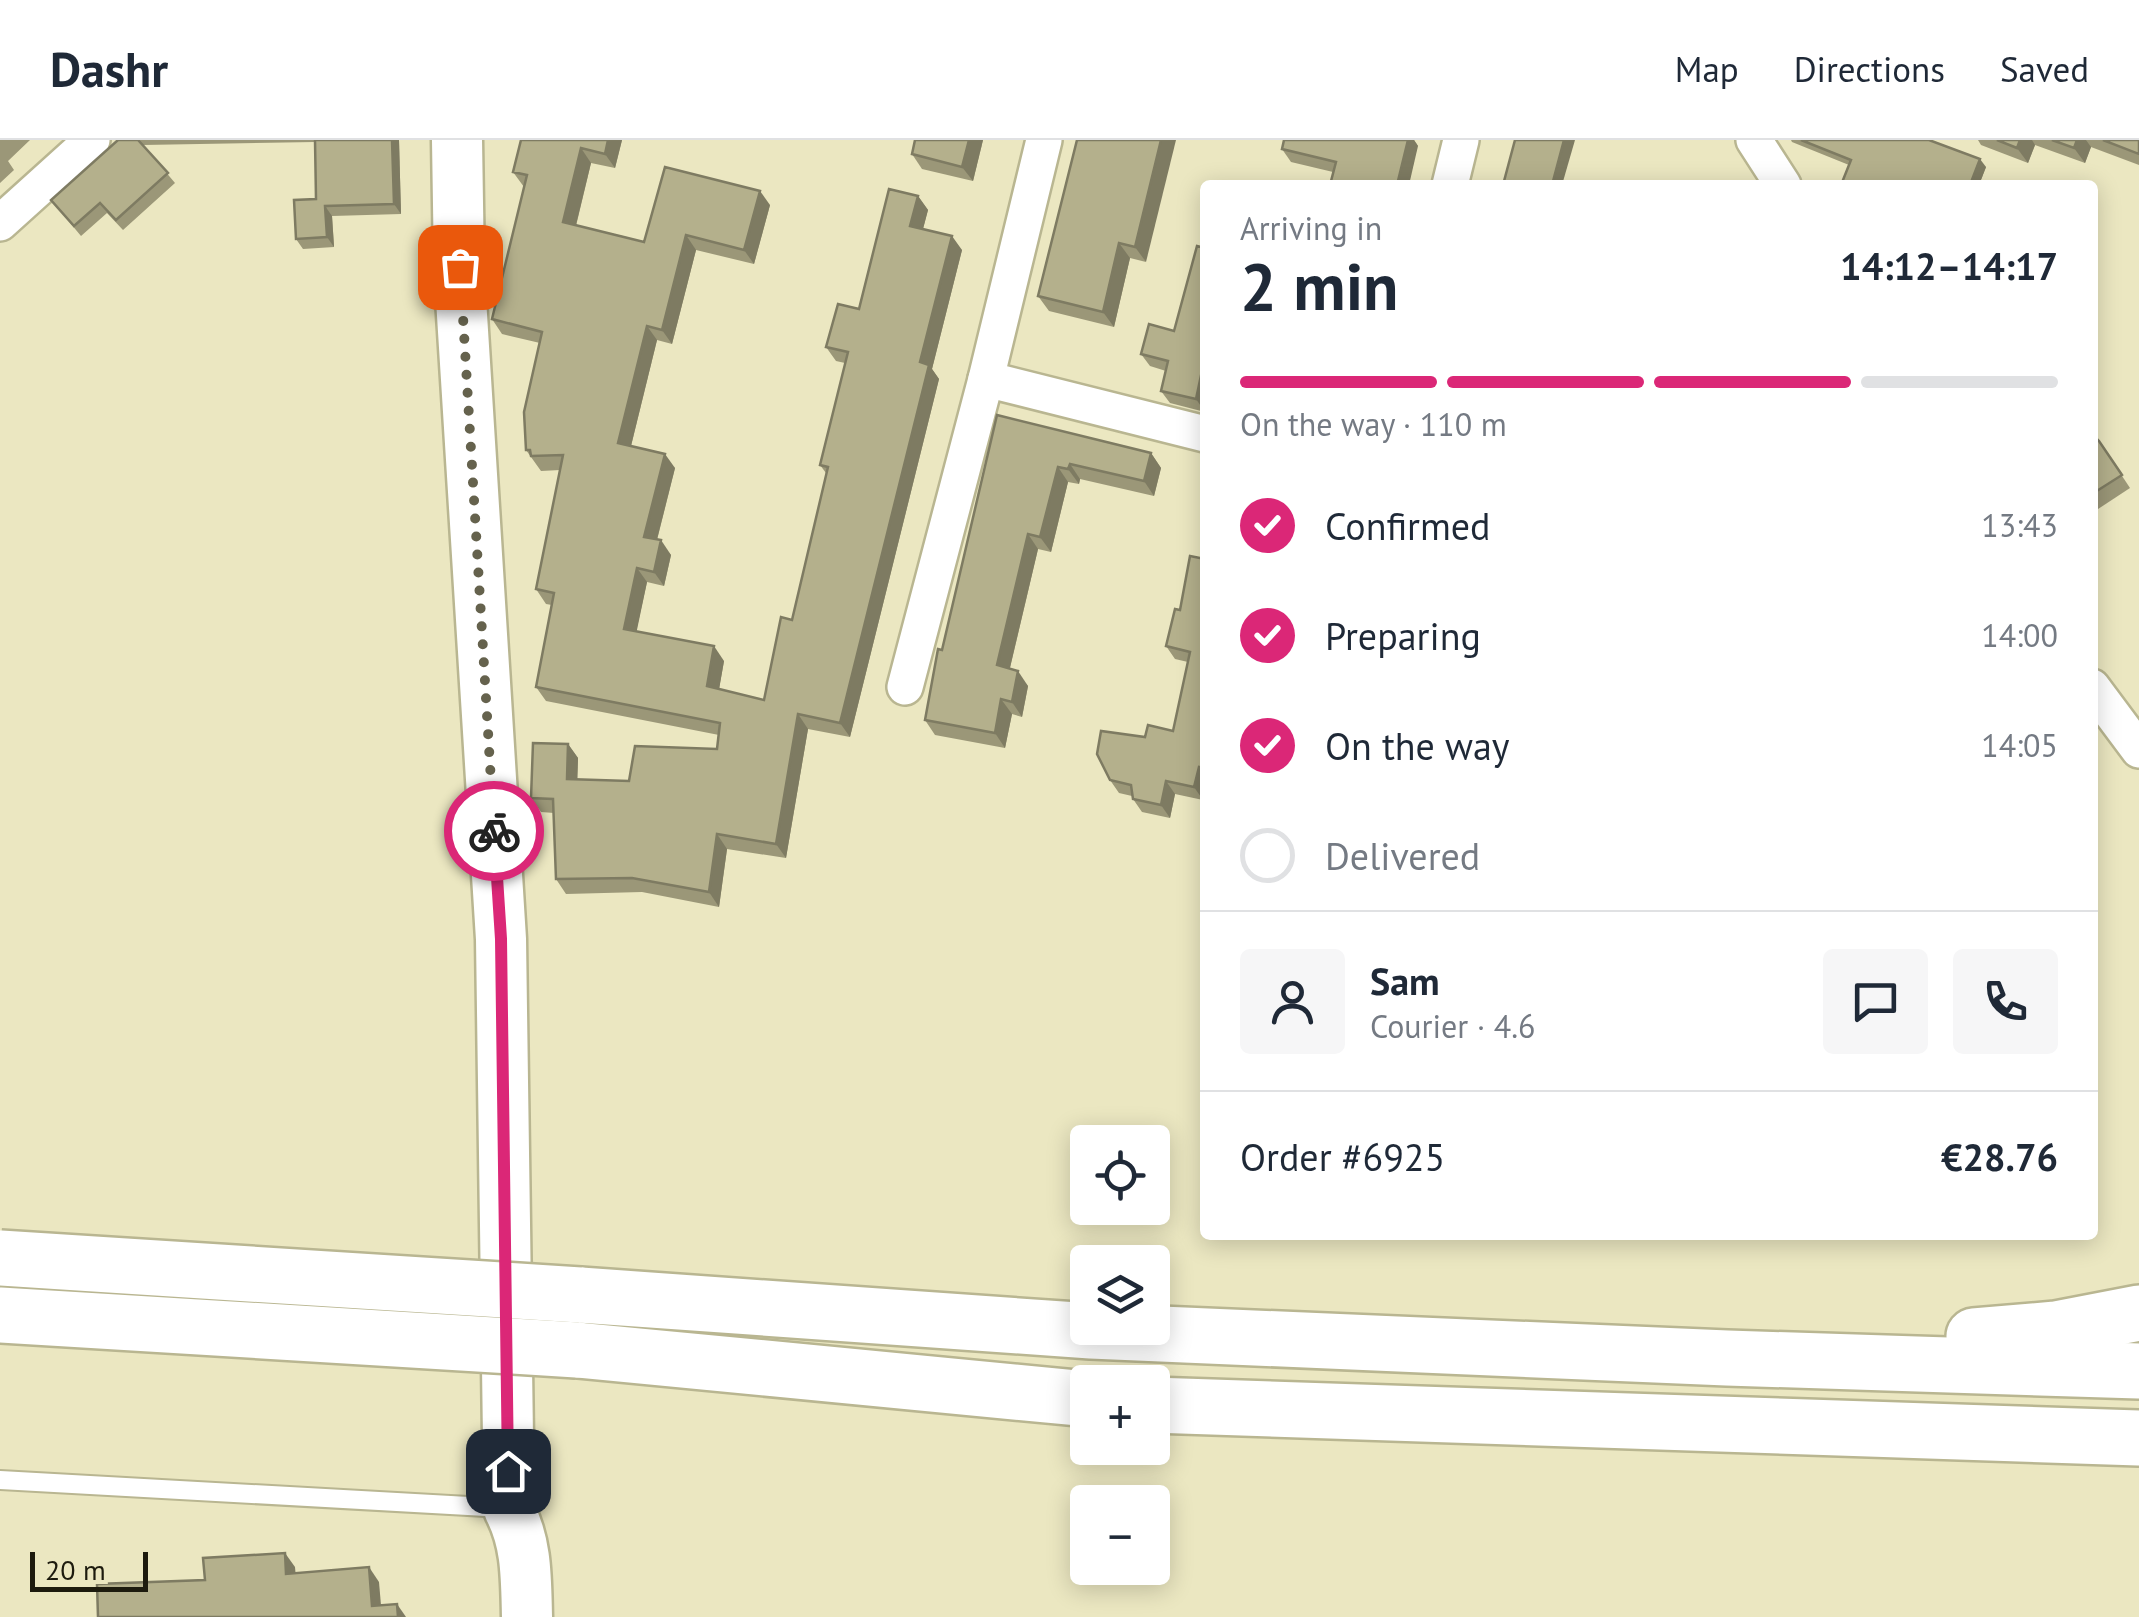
<!DOCTYPE html>
<meta charset="utf-8">
<style>
:root{--surface:#fff;--page:#f6f6f7;--text:#1f2937;--muted:#747a83;--line:#e0e1e3;--accent:#db2777}
body{margin:0;font-family:"PT Sans",sans-serif;background:var(--page);color:var(--text);height:100vh;display:flex;flex-direction:column;font-size:38px;white-space:nowrap}
*{box-sizing:border-box;margin:0}
p{font-size:32px;color:var(--muted)}
.icon{flex:none;width:55px;height:55px;fill:none;stroke:currentColor;stroke-width:2;stroke-linecap:round;stroke-linejoin:round}
.map{position:relative;flex:1;overflow:hidden}
.panel{position:absolute;left:1200px;top:40px;width:898px;height:1060px;display:flex;flex-direction:column;background:var(--surface);border-radius:10px;box-shadow:0 5px 25px #0003}
.panel>*{flex:none}
.fabs{position:absolute;left:1070px;top:985px;display:grid;gap:20px}
.fabs a{display:grid;place-items:center;width:100px;height:100px;border-radius:10px;background:var(--surface);box-shadow:0 5px 25px #0003;font-size:50px}
.scale{position:absolute;left:30px;bottom:25px;width:118px;box-sizing:border-box;padding-left:10px;border:5px solid #1d1b0e;border-top:0;font-size:28px;line-height:35px;white-space:nowrap;color:#1d1b0e;-webkit-text-stroke:8px #ebe7c1;paint-order:stroke}
.pin{position:absolute;display:grid;place-items:center;width:85px;height:85px;color:#fff;margin:-42px;border-radius:20px;box-shadow:0 5px 15px #0006}
.courier{position:absolute;display:grid;place-items:center;width:100px;height:100px;margin:-50px;border:8px solid #db2777;border-radius:50%;background:#fff;color:#222;box-shadow:0 2px 12px #0007}
.overview em{font-style:normal;font-weight:700}
.overview div{display:flex;flex-direction:column-reverse}
.overview{display:flex;align-items:center;justify-content:space-between;height:170px;padding:0 40px}
h1{font-size:65px;font-weight:700;line-height:75px}
.bar{display:grid;grid-template-columns:repeat(4,1fr);gap:15px 10px;align-content:center;height:120px;padding:0 40px}
.bar i{height:12px;border-radius:8px;background:var(--line)}
.bar .on{background:var(--accent)}
.bar p{grid-column:span 4}
.line{display:flex;align-items:center;gap:25px;padding:0 40px;border-top:2px solid var(--line)}
.line div{flex:1}
.round{display:grid;place-items:center;flex:none;width:105px;height:105px;border-radius:10px;background:var(--page)}
ol{padding:0 40px;list-style:none}
li{display:flex;align-items:center;gap:30px;height:110px}
li p{margin-inline-start:auto}
li .icon{padding:10px;border-radius:50%;background:var(--accent);color:#fff;stroke-width:4}
li:last-child{color:var(--muted)}
li i{width:55px;height:55px;border:5px solid var(--line);border-radius:50%}
header{display:flex;align-items:center;gap:60px;box-sizing:border-box;height:140px;padding:0 50px;background:var(--surface);border-bottom:2px solid var(--line)}
header strong{font-size:48px}
nav{display:flex;gap:55px;margin-inline-start:auto;font-size:35px}
.map>svg:first-child{display:block}
.lines{fill:none;stroke-linecap:round;stroke-linejoin:round}
.lane-casing{stroke:#b9b691;stroke-width:22}
.street-casing{stroke:#b9b691;stroke-width:40}
.secondary-casing{stroke:#b9b691;stroke-width:55}
.highway-casing{stroke:#b9b691;stroke-width:60}
.lane{stroke:#fff;stroke-width:18}
.street{stroke:#fff;stroke-width:35}
.secondary{stroke:#fff;stroke-width:50}
.highway{stroke:#fff;stroke-width:55}
.highway-bridge-casing{stroke:#b9b691;stroke-width:60;stroke-linecap:butt}
.highway-bridge{stroke:#fff;stroke-width:55}
.wall{fill:#9b9778}
.shaded-wall{fill:#7e7b62}
.building{fill:#b4b08c;stroke:#7e7b62;stroke-width:2.5}
.done{stroke:#65624d;stroke-width:10;stroke-dasharray:0 18}
.route{stroke:#db2777;stroke-width:12}
</style>
<header>
<strong>Dashr</strong>
<nav><a>Map</a><a>Directions</a><a>Saved</a></nav>
</header>
<div class="map">
<svg width="2139" height="1477" viewBox="0 0 2139 1477">
<rect width="100%" height="100%" fill="#ebe7c1"/>
<g class="lines">
<!-- lane casing -->
<g class="lane-casing">
<path id="lane" d="M0,1340L504,1368"/>
</g>
<!-- street casing -->
<g class="street-casing">
<g id="street">
<path d="M1754,0L1783,45"/>
<path d="M1450,45L1461,0"/>
<path d="M0,83L92,0"/>
<path d="M986,239L1205,294"/>
<path d="M905,547L986,239L1044,0"/>
<path d="M2092,547L2139,610"/>
</g>
</g>
<!-- secondary casing -->
<g class="secondary-casing">
<path id="secondary" d="M457,0L459,127L501,799L509,1369C527,1403 526,1438 527,1477"/>
</g>
<!-- highway casing -->
<g class="highway-casing">
<g id="highway">
<path d="M580,1155L1091,1191L1727,1218L2139,1231"/>
<path d="M1974,1196L2056,1189L2139,1173"/>
<path d="M577,1210L1088,1259"/>
<path d="M1152,1265L2139,1298"/>
</g>
</g>
<!-- lane -->
<use href="#lane" class="lane"/>
<!-- street -->
<use href="#street" class="street"/>
<!-- secondary -->
<use href="#secondary" class="secondary"/>
<!-- highway -->
<use href="#highway" class="highway"/>
<!-- highway-bridge casing -->
<g class="highway-bridge-casing">
<g id="highway-bridge">
<path d="M0,1118L580,1155"/>
<path d="M0,1175L577,1210"/>
</g>
</g>
<!-- highway-bridge -->
<use href="#highway-bridge" class="highway-bridge"/>
</g>
<!-- wall -->
<g class="wall">
<path d="M0,0H30L8,21L14,30L0,43Z"/>
<path d="M118,0H399L401,74L332,76L334,107L303,109L296,99L316,59L315,2L143,5L175,43L123,90L107,73L81,96L51,60Z"/>
<path d="M521,0H622L615,28L591,23L576,86L644,102L770,65L754,124L696,110L672,204L657,200L631,306L675,328L657,400L671,415L664,446L647,442L636,492L724,521L719,549L764,560L792,480L826,333L820,325L845,223L836,221L826,207L859,169L918,56L928,70L923,89L962,110L932,229L939,239L850,597L808,589L786,718L727,709L719,767L642,752L566,754L556,739L554,673L541,672L531,658L568,604L578,618L577,640L629,641L717,609L719,595L546,561L536,547L552,465L546,464L536,449L560,330L541,331L526,310L540,203L502,194L492,179L524,47L513,32Z"/>
<path d="M915,0H983L973,41L922,29L912,14Z"/>
<path d="M1077,0L1146,122L1130,118L1114,187L1049,171L1038,156Z"/>
<path d="M1284,0H1414L1418,6L1333,32L1291,22L1282,9Z"/>
<path d="M1791,0H1929L1986,27L1979,45H1841L1849,25L1792,2Z"/>
<path d="M1978,0H2139V25L2091,7L2085,23L2035,5L2028,23L1981,5Z"/>
<path d="M1205,108V272L1170,263L1161,251L1166,231L1150,226L1141,214L1174,191Z"/>
<path d="M997,275L1151,313L1161,328L1154,356L1080,339L1079,344L1068,342L1051,412L1038,409L1010,528L1028,546L1022,577L1012,574L1005,608L935,595L925,580Z"/>
<path d="M2092,294L2099,301L2130,348L2092,373Z"/>
<path d="M1205,419V652L1203,660L1175,654L1170,678L1142,672L1133,659L1132,656L1119,653L1110,640L1145,597L1173,591L1188,522L1175,519L1166,506L1180,470Z"/>
</g>
<!-- shaded-wall -->
<g class="shaded-wall">
<path d="M392,0H399L401,74L394,64Z"/>
<path d="M608,0H622L615,28L605,14Z"/>
<path d="M969,0H983L973,41L962,27Z"/>
<path d="M1161,0H1176L1146,122L1135,107Z"/>
<path d="M1408,0H1414L1418,6L1409,45H1397Z"/>
<path d="M1564,0H1575L1562,45H1552Z"/>
<path d="M2020,0H2032L2035,5L2028,23L2017,8Z"/>
<path d="M2077,0H2086L2091,7L2085,23L2074,8Z"/>
<path d="M581,8L591,23L573,97L563,82Z"/>
<path d="M1980,19L1986,27L1979,45H1970Z"/>
<path d="M760,51L770,65L754,124L744,110Z"/>
<path d="M918,56L928,70L920,100L910,86Z"/>
<path d="M325,66L332,76L334,107L327,97Z"/>
<path d="M686,95L696,110L672,204L662,190Z"/>
<path d="M952,96L962,110L932,229L939,239L850,597L840,583L920,222Z"/>
<path d="M1119,103L1130,118L1114,187L1103,172Z"/>
<path d="M647,186L657,200L628,318L618,303Z"/>
<path d="M1203,226L1205,228V272L1196,259Z"/>
<path d="M1151,313L1161,328L1154,356L1144,341Z"/>
<path d="M665,314L675,328L654,411L644,397Z"/>
<path d="M1070,324L1080,339L1079,344L1068,329Z"/>
<path d="M1058,327L1068,342L1051,412L1040,397Z"/>
<path d="M1028,394L1038,409L1007,540L997,525Z"/>
<path d="M661,400L671,415L664,446L654,432Z"/>
<path d="M637,428L647,442L634,504L624,489Z"/>
<path d="M714,506L724,521L717,561L707,546Z"/>
<path d="M1018,531L1028,546L1022,577L1012,562Z"/>
<path d="M1001,559L1012,574L1005,608L995,593Z"/>
<path d="M798,574L808,589L786,718L776,704Z"/>
<path d="M568,604L578,618L577,654L567,639Z"/>
<path d="M1199,627L1205,635V652L1203,660L1194,647Z"/>
<path d="M1166,641L1175,654L1170,678L1161,665Z"/>
<path d="M717,694L727,709L719,767L709,752Z"/>
<path d="M285,1413L295,1427L297,1449L286,1434Z"/>
<path d="M369,1427L379,1442L382,1477L372,1466Z"/>
<path d="M397,1464L406,1477H398Z"/>
</g>
<!-- building -->
<g class="building">
<path d="M118,0H138L168,33L116,80L100,63L74,86L51,60Z"/>
<path d="M315,0H392L394,64L325,66L327,97L296,99L294,60L316,59Z"/>
<path d="M521,0H608L605,14L581,8L563,82L644,102L665,27L760,51L744,110L686,95L662,190L647,186L618,303L665,314L644,397L661,400L654,432L637,428L624,489L714,506L707,546L764,560L781,477L792,480L828,327L820,325L848,212L826,207L838,164L859,169L889,49L918,56L910,86L952,96L920,222L929,225L840,583L798,574L776,704L717,694L709,752L632,738L556,739L553,659L531,658L533,603L568,604L567,639L629,641L635,606L717,609L720,583L536,547L554,453L536,449L563,315L531,316L530,310H526L524,272L542,192L492,179L527,35L513,32Z"/>
<path d="M915,0H969L962,27L912,14Z"/>
<path d="M1077,0H1161L1135,107L1119,103L1103,172L1038,156Z"/>
<path d="M1284,0H1408L1397,45H1330L1336,22L1282,9Z"/>
<path d="M1515,0H1564L1552,45H1503Z"/>
<path d="M1801,0H1929L1980,19L1970,45H1841L1851,20Z"/>
<path d="M1997,0H2020L2017,8Z"/>
<path d="M2052,0H2077L2074,8Z"/>
<path d="M2103,0H2139V14Z"/>
<path d="M1197,106L1205,108V226H1203L1196,259L1161,251L1168,221L1141,214L1149,184L1174,191Z"/>
<path d="M997,275L1151,313L1144,341L1070,324L1068,329L1058,327L1040,397L1028,394L997,525L1018,531L1012,562L1001,559L995,593L925,580L938,509L942,510Z"/>
<path d="M2092,294L2099,301L2122,335L2092,354Z"/>
<path d="M1190,416L1205,419V628L1199,627L1194,647L1166,641L1161,665L1133,659L1131,645L1110,640L1097,614L1101,591L1145,597L1148,585L1173,591L1190,512L1166,506L1175,469L1180,470Z"/>
<path d="M285,1413L286,1434L369,1427L372,1466L397,1464L398,1477H98L97,1444L205,1440L203,1418Z"/>
</g>
<g class="lines">
<!-- done -->
<path class="done" d="M460,127L494,691"/>
<!-- route -->
<path class="route" d="M494,691L501,799L508,1331"/>
</g>
</svg>
<div class="fabs">
<a><svg class="icon" aria-label="locate" viewBox="0 0 24 24"><circle cx="12" cy="12" r="6"/><path d="M12 2v4M12 18v4M2 12h4M18 12h4"/></svg></a>
<a><svg class="icon" aria-label="layers" viewBox="0 0 24 24"><path d="M12 4l9 5-9 5-9-5zM3 14l9 5 9-5"/></svg></a>
<a>+</a>
<a>−</a>
</div>
<div class="scale">20 m</div>
<div class="pin" style="left:460px;top:127px;background:#ea580c"><svg class="icon" aria-label="bag" viewBox="0 0 24 24"><path d="M5 8h14l-1 12H6zM9 8a3 3 0 0 1 6 0"/></svg></div>
<div class="pin" style="left:508px;top:1331px;background:#1f2937"><svg class="icon" aria-label="home" viewBox="0 0 24 24"><path d="M3 11l9-7 9 7M6 9v11h12V9"/></svg></div>
<div class="courier" style="left:494px;top:691px"><svg class="icon" aria-label="bike" viewBox="0 0 24 24"><circle cx="6" cy="16" r="4"/><circle cx="18" cy="16" r="4"/><path d="M6 16l4-8h5l3 8M10 8l3 8H6M13 5h3"/></svg></div>
<section class="panel">
<div class="overview"><div><h1>2 min</h1><p>Arriving in</p></div><em>14:12–14:17</em></div>
<div class="bar"><i class="on"></i><i class="on"></i><i class="on"></i><i></i><p>On the way · 110 m</p></div>
<ol>
<li><svg class="icon" aria-label="check" viewBox="0 0 24 24"><path d="M5 12l5 5 9-10"/></svg>Confirmed<p>13:43</p></li>
<li><svg class="icon" aria-label="check" viewBox="0 0 24 24"><path d="M5 12l5 5 9-10"/></svg>Preparing<p>14:00</p></li>
<li><svg class="icon" aria-label="check" viewBox="0 0 24 24"><path d="M5 12l5 5 9-10"/></svg>On the way<p>14:05</p></li>
<li><i></i>Delivered</li>
</ol>
<div class="line" style="height:180px"><a class="round"><svg class="icon" aria-label="person" viewBox="0 0 24 24"><circle cx="12" cy="8" r="4"/><path d="M4 21q1-7 8-7t8 7"/></svg></a><div><b>Sam</b><p>Courier · 4.6</p></div><a class="round"><svg class="icon" aria-label="chat" viewBox="0 0 24 24"><path d="M4 5h16v11H9l-5 4z"/></svg></a><a class="round"><svg class="icon" aria-label="phone" viewBox="0 0 24 24"><path d="M5 4h4l2 5-3 2q2 4 5 5l2-3 5 2v4C11 20 4 13 5 4z"/></svg></a></div>
<div class="line" style="height:130px"><div>Order #6925</div><b>€28.76</b></div>
</section>
</div>
